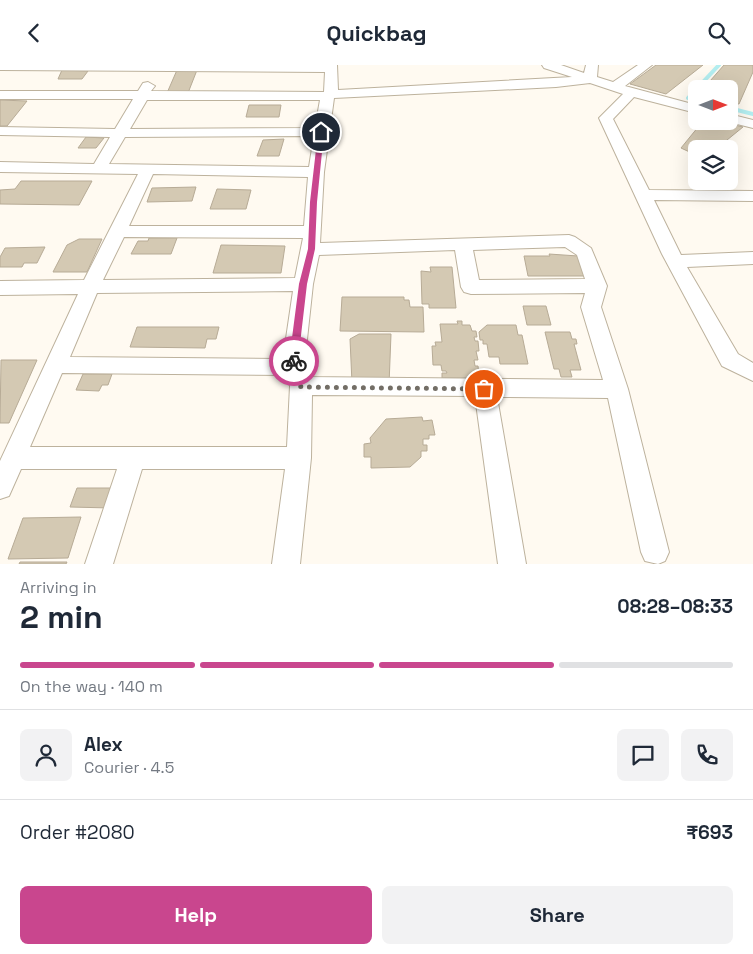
<!DOCTYPE html>
<meta charset="utf-8">
<style>
:root{--surface:#fff;--page:#f2f2f3;--text:#1f2937;--muted:#747a83;--line:#e0e1e3;--accent:#c9468e}
body{margin:0;font-family:"Space Grotesk",sans-serif;background:var(--page);color:var(--text);height:100vh;display:flex;flex-direction:column;font-size:19px;white-space:nowrap}
*{box-sizing:border-box;margin:0}
p{font-size:16px;color:var(--muted)}
.icon{flex:none;width:28px;height:28px;fill:none;stroke:currentColor;stroke-width:2;stroke-linecap:round;stroke-linejoin:round}
.map{position:relative;height:499px;overflow:hidden}
.details{display:flex;flex-direction:column;background:var(--surface);flex:1}
.details>*{flex:none}
.needle{width:32px;rotate:90deg}
.buttons{position:absolute;left:688px;top:15px;display:grid;gap:10px}
.buttons a{display:grid;place-items:center;width:50px;height:50px;border-radius:8px;background:var(--surface);box-shadow:0 5px 20px #0002;font-size:25px}
.pin{position:absolute;display:grid;place-items:center;width:42px;height:42px;color:#fff;margin:-21px;border:2px solid #fff;border-radius:50%;box-shadow:0 1px 5px #0007}
.courier{position:absolute;display:grid;place-items:center;width:50px;height:50px;margin:-25px;border:4px solid #c9468e;border-radius:50%;background:#fff;color:#222;box-shadow:0 1px 6px #0007}
.headline em{font-style:normal;font-weight:800}
.headline div{display:flex;flex-direction:column-reverse}
.headline{display:flex;align-items:center;justify-content:space-between;height:85px;padding:0 20px}
h1{font-size:32px;font-weight:800;line-height:38px}
.bar{display:grid;grid-template-columns:repeat(4,1fr);gap:8px 5px;align-content:center;height:60px;padding:0 20px}
.bar i{height:6px;border-radius:4px;background:var(--line)}
.bar .active{background:var(--accent)}
.bar p{grid-column:span 4}
.line{display:flex;align-items:center;gap:12px;padding:0 20px;border-top:1px solid var(--line)}
.line div{flex:1}
.round{display:grid;place-items:center;flex:none;width:52px;height:52px;border-radius:8px;background:var(--page)}
.cta{display:flex;gap:10px;margin-top:auto;padding:10px 20px}
.cta a{flex:1;height:58px;border-radius:8px;background:var(--accent);color:#fff;font-size:20px;font-weight:800;line-height:58px;text-align:center}
.cta a+a{background:var(--page);color:var(--text)}
header{display:flex;justify-content:space-between;align-items:center;height:65px;padding:0 20px;background:var(--surface);font-size:22px;font-weight:800}
.map>svg:first-child{display:block}
.lines{fill:none;stroke-linecap:round;stroke-linejoin:round}
.stream{stroke:#b3eef0;stroke-width:4}
.building{fill:#d4c9b3;stroke:#b7ab96}
.minor-casing{stroke:#bdb29d;stroke-width:2}
.minor{fill:#fff;fill-rule:evenodd}
.route{fill:#c9468e}
.done{stroke:#736e66;stroke-width:5;stroke-dasharray:0 9}
</style>
<header><svg class="icon" aria-label="back" viewBox="0 0 24 24"><path d="M15 5l-7 7 7 7"/></svg>Quickbag<svg class="icon" aria-label="search" viewBox="0 0 24 24"><circle cx="10" cy="10" r="6"/><path d="M15 15l6 6"/></svg></header>
<div class="map">
<svg width="753" height="499" viewBox="0 0 753 499">
<rect width="100%" height="100%" fill="#fffaf1"/>
<g class="lines">
<!-- stream -->
<g class="stream">
<path d="M696,35L688,33L719,0"/>
<path d="M729,43L753,49"/>
</g>
</g>
<!-- building -->
<g class="building">
<path d="M656,0H703L666,29L630,19Z"/>
<path d="M724,0H753V7L739,39L729,38V24H703Z"/>
<path d="M62,5L88,6L82,14H58Z"/>
<path d="M177,5H197L188,28H167Z"/>
<path d="M0,35L27,36L7,61H0Z"/>
<path d="M249,40H281L279,52H246Z"/>
<path d="M703,56H719L743,62L716,84H696V90L681,83Z"/>
<path d="M86,72L104,73L96,83H78Z"/>
<path d="M284,74L279,91H257L263,75Z"/>
<path d="M21,116H92L79,140L0,139V125L15,124Z"/>
<path d="M196,122L192,136L147,137L152,123Z"/>
<path d="M217,124L251,125L246,144H210Z"/>
<path d="M149,173H177L171,189H131L138,176H148Z"/>
<path d="M79,174H102L87,207H53L67,180Z"/>
<path d="M221,180L285,181L281,208H213Z"/>
<path d="M45,182L37,198H24L22,202H0V192L5,183Z"/>
<path d="M549,189L578,191L585,211H528L524,191H550Z"/>
<path d="M430,202H452L456,243H429V239H422L421,206L431,207Z"/>
<path d="M342,232H404V235H409L410,242H423L424,267L340,266Z"/>
<path d="M523,241H546L551,260H527Z"/>
<path d="M457,256H462V260H470L472,266H476L477,272H474L475,276H478L479,286H476L478,295H474L475,301H478L479,309H471L470,313H442V308H447L446,306H442L441,300H433L432,281H436L435,277H442L440,259H458Z"/>
<path d="M487,260H516L518,270H522L528,299H500L499,292H489L487,279H483V275H480L479,267Z"/>
<path d="M137,262H219L216,274H207L205,283L130,282Z"/>
<path d="M545,267H570L572,274H576L577,279H574L581,305H570L572,312H561L559,304H554Z"/>
<path d="M359,269H391L389,320L352,318L350,274Z"/>
<path d="M1,295H37L9,358H0Z"/>
<path d="M83,309H112L108,320H102L99,326L76,325Z"/>
<path d="M422,352L423,356L432,355L435,370H429V374H423V380H427V386H421V392L410,402L371,403V392H364V379L371,378L370,373L386,354Z"/>
<path d="M77,423H117L111,443L70,442Z"/>
<path d="M81,452L68,493L8,494L23,453Z"/>
<path d="M20,497H67L66,499H19Z"/>
</g>
<g class="lines">
<!-- minor casing -->
<g class="minor-casing">
<g id="minor">
<path d="M0,0H337L338,25L572,12L544,3L542,0H561L584,8L586,0H598L597,12L613,17L638,0H652L625,21L696,40V48L634,32L613,54L649,125L753,126V136L654,135L681,190L753,187V199L687,202L738,289L753,298V316L722,301L662,189L599,53L623,29L590,18L556,22L334,33L324,107L320,178L569,170L575,172L591,183L607,221L601,242L628,324L669,487L665,496L658,499L645,496L641,487L608,333L497,332L526,499H498L475,331L312,330L311,393L300,499H272L285,404H142L113,499H85L117,404H21L9,431L0,434V396L78,229L0,230V216L84,215L138,109L0,107V97L94,99L110,72L0,70V62L115,64L133,34H0V26H138L143,18L148,17L155,21L151,26L324,27L325,7L0,5ZM147,35H320L315,63L130,64ZM314,71L309,102L109,99L125,72ZM153,109L308,112L304,161H129ZM124,172L303,173L295,213L103,215ZM565,182L577,190L585,214L479,215L473,185ZM455,185L461,222L464,227L471,229L585,228L581,242L603,315L308,312L304,302L313,219L319,190ZM293,226L283,294L70,292L97,228ZM62,308L286,310L290,321L287,382H30Z"/>
<path d="M729,49L753,55V63L725,56H729Z"/>
</g>
</g>
<!-- minor -->
<use href="#minor" class="minor"/>
</g>
<!-- route -->
<path class="route" d="M321,65L324,67L317,137L315,184L307,219L298,296L294,299L289,296L299,219L308,184L310,137L318,67Z"/>
<g class="lines">
<!-- done -->
<path class="done" d="M294,296L293,302L301,322L484,324"/>
</g>
</svg>
<div class="buttons">
<a><svg class="needle" viewBox="-14 -14 28 28"><path d="M0-13l5 13h-10z" fill="#e53935"/><path d="M0 13l5-13h-10z" fill="#747a83"/></svg></a>
<a><svg class="icon" aria-label="layers" viewBox="0 0 24 24"><path d="M12 4l9 5-9 5-9-5zM3 14l9 5 9-5"/></svg></a>
</div>
<div class="pin" style="left:484px;top:324px;background:#ea580c"><svg class="icon" aria-label="bag" viewBox="0 0 24 24"><path d="M5 8h14l-1 12H6zM9 8a3 3 0 0 1 6 0"/></svg></div>
<div class="pin" style="left:321px;top:67px;background:#1f2937"><svg class="icon" aria-label="home" viewBox="0 0 24 24"><path d="M3 11l9-7 9 7M6 9v11h12V9"/></svg></div>
<div class="courier" style="left:294px;top:296px"><svg class="icon" aria-label="bike" viewBox="0 0 24 24"><circle cx="6" cy="16" r="4"/><circle cx="18" cy="16" r="4"/><path d="M6 16l4-8h5l3 8M10 8l3 8H6M13 5h3"/></svg></div>
</div>
<section class="details">
<div class="headline"><div><h1>2 min</h1><p>Arriving in</p></div><em>08:28–08:33</em></div>
<div class="bar"><i class="active"></i><i class="active"></i><i class="active"></i><i></i><p>On the way · 140 m</p></div>
<div class="line" style="height:90px"><a class="round"><svg class="icon" aria-label="person" viewBox="0 0 24 24"><circle cx="12" cy="8" r="4"/><path d="M4 21q1-7 8-7t8 7"/></svg></a><div><b>Alex</b><p>Courier · 4.5</p></div><a class="round"><svg class="icon" aria-label="chat" viewBox="0 0 24 24"><path d="M4 5h16v11H9l-5 4z"/></svg></a><a class="round"><svg class="icon" aria-label="phone" viewBox="0 0 24 24"><path d="M5 4h4l2 5-3 2q2 4 5 5l2-3 5 2v4C11 20 4 13 5 4z"/></svg></a></div>
<div class="line" style="height:65px"><div>Order #2080</div><b>₹693</b></div>
<div class="cta"><a>Help</a><a>Share</a></div>
</section>
